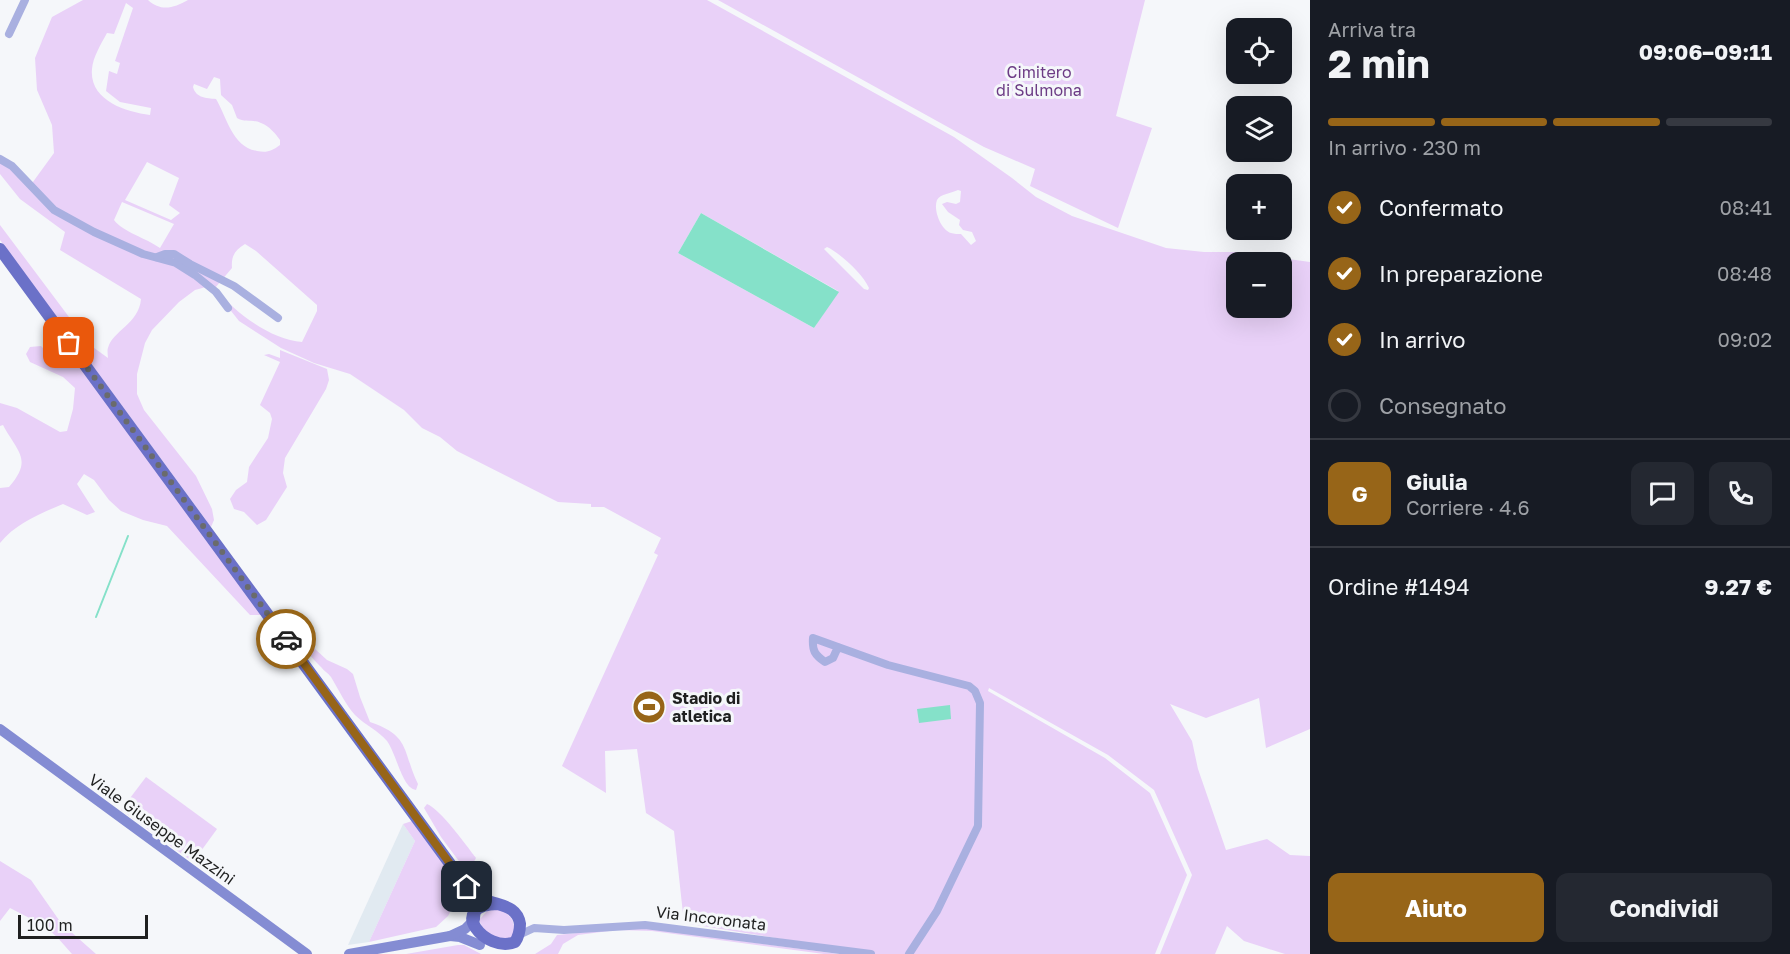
<!DOCTYPE html>
<html lang="it">
<meta charset="utf-8">
<style>
:root{--surface:#171b24;--page:#242831;--text:#f1f3f6;--muted:#9ea1a6;--line:#363941;--accent:#976518}
body{margin:0;font-family:"Golos Text",sans-serif;background:var(--page);color:var(--text);height:100vh;display:flex;flex-direction:column;font-size:22px;white-space:nowrap}
*{box-sizing:border-box;margin:0}
p{font-size:20px;color:var(--muted)}
.icon{flex:none;width:33px;height:33px;fill:none;stroke:currentColor;stroke-width:2;stroke-linecap:round;stroke-linejoin:round}
.map{position:relative;flex:1;overflow:hidden}
.panel{display:flex;flex-direction:column;background:var(--surface);width:480px}
.panel>*{flex:none}
.buttons{position:absolute;left:1226px;top:18px;display:grid;gap:12px}
.buttons a{display:grid;place-items:center;width:66px;height:66px;border-radius:12px;background:var(--surface);box-shadow:0 6px 24px #0002;font-size:30px}
.scale{position:absolute;left:18px;bottom:15px;width:130px;box-sizing:border-box;padding-left:6px;border:3px solid #1f2020;border-top:0;font-size:16px;line-height:21px;white-space:nowrap;color:#1f2020;-webkit-text-stroke:4px #f5f7fa;paint-order:stroke}
.pin{position:absolute;display:grid;place-items:center;width:51px;height:51px;color:#fff;margin:-26px;border-radius:12px;box-shadow:0 3px 9px #0006}
.courier{position:absolute;display:grid;place-items:center;width:60px;height:60px;margin:-30px;border:4px solid #976518;border-radius:50%;background:#fff;color:#222;box-shadow:0 2px 8px #0007}
.head em{font-style:normal;font-weight:700}
.head div{display:flex;flex-direction:column-reverse}
.head{display:flex;align-items:center;justify-content:space-between;height:102px;padding:0 18px}
h1{font-size:39px;font-weight:700;line-height:45px}
.bar{display:grid;grid-template-columns:repeat(4,1fr);gap:9px 6px;align-content:center;height:72px;padding:0 18px}
.bar i{height:8px;border-radius:4px;background:var(--line)}
.bar .current{background:var(--accent)}
.bar p{grid-column:span 4}
.line{display:flex;align-items:center;gap:15px;padding:0 18px;border-top:2px solid var(--line)}
.line div{flex:1}
.round{display:grid;place-items:center;flex:none;width:63px;height:63px;border-radius:12px;background:var(--page)}
ol{padding:0 18px;list-style:none}
li{display:flex;align-items:center;gap:18px;height:66px}
li p{margin-inline-start:auto}
li .icon{padding:6px;border-radius:50%;background:var(--accent);color:#fff;stroke-width:4}
li:last-child{color:var(--muted)}
li i{width:33px;height:33px;border:3px solid var(--line);border-radius:50%}
.button{display:flex;gap:12px;margin-top:auto;padding:12px 18px}
.button a{flex:1;height:69px;border-radius:12px;background:var(--accent);color:#fff;font-size:24px;font-weight:700;line-height:69px;text-align:center}
.button a+a{background:var(--page);color:var(--text)}
main{display:flex;flex:1;min-height:0}
.map>svg:first-child{display:block}
.built{fill:#e1eaf1}
.green{fill:#e9d1f8;fill-rule:evenodd}
.water{fill:#85e1c9}
.lines{fill:none;stroke-linecap:round;stroke-linejoin:round}
.stream{stroke:#85e1c9;stroke-width:2}
.street{stroke:#a9b0e0;stroke-width:8}
.secondary{stroke:#848cd3;stroke-width:10}
.primary{stroke:#6b71c8;stroke-width:12}
.done{stroke:#6a6b6c;stroke-width:6;stroke-dasharray:0 10.8}
.route{stroke:#976518;stroke-width:8}
.labels{text-anchor:middle;dominant-baseline:central;stroke-width:6;stroke-linejoin:round;paint-order:stroke}
.park-label{font-size:16px;fill:#6c3b85;stroke:#f5f7fa}
.poi-label{font-size:16px;font-weight:bold;fill:#1f2020;stroke:#f5f7fa;text-anchor:start}
.street-label{font-size:16px;fill:#1f2020;stroke:#f5f7fa}
</style>
<main>
<div class="map">
<svg width="1310" height="954" viewBox="0 0 1310 954">
<rect width="100%" height="100%" fill="#f5f7fa"/>
<!-- built -->
<path class="built" d="M403,824L415,841L369,942L348,945Z"/>
<!-- green -->
<g class="green">
<path d="M83,0H148C161,12 174,8 188,0H707L954,137L1012,178L1036,197L1072,216L1166,248L1204,252H1236L1310,262V729L1266,748L1259,698L1206,718L1170,704L1192,741L1198,769L1226,850L1267,839L1290,855L1310,856V954H1285L1244,941L1227,926L1215,954H1160L1192,875L1154,790L1108,755L989,688L988,691L1105,758L1150,793L1187,875L1155,954H873L684,923L674,831L646,813L637,749L605,751L606,793L562,766L658,555L654,553L661,538L604,507H591V504L558,502L457,451L440,437L422,428L404,410L350,374L314,363L281,348L239,321L216,292L175,265L206,287L195,290L179,302L152,330L145,343L137,374V394L144,410L196,476L212,509L214,520L211,527L0,240V225L90,345L108,358C108,358 107,349 108,348C112,331 139,324 141,299L60,250L65,232L20,199L0,174V162H4L52,212L54,210L30,186L54,153L52,125L37,90L35,58L52,17ZM126,3L133,8L115,61L120,63L117,74L109,71L106,91L120,102L151,108L150,115C125,112 89,100 92,69C93,57 101,44 107,33L114,34ZM214,77L220,79L221,95L232,105L237,118C245,123 253,119 261,123C269,126 276,134 280,140V145C272,151 267,153 257,151C232,147 227,117 216,99C206,98 196,98 193,87L194,84L207,89ZM147,162L179,178L169,205L180,213L171,220L125,200ZM958,190L961,191L960,202L956,204L947,202L942,204L948,212L960,220L959,225L963,230L972,232L976,241L971,245L961,234C958,234 954,234 951,233C941,230 933,210 937,200C940,194 952,193 958,190ZM122,202L174,224L160,248C146,238 123,232 114,220ZM701,213L838,291L814,328L678,253ZM245,244L256,251L317,305V311L302,342C271,340 234,312 215,288L232,268C231,256 235,250 245,244ZM827,247C840,253 863,274 869,288L868,290L864,289L824,249ZM1236,262H1281V308H1236Z"/>
<path d="M718,0H1145L1116,116L1152,128L1118,228L1030,186L1035,169L984,147Z"/>
<path d="M65,345L263,615H250L167,526L143,520L121,511L109,500L94,480L84,474L77,484L95,512L87,515L63,504C41,513 15,524 0,543V488L9,487C33,459 18,453 3,425L0,426V403L17,408L60,432L67,431L73,409L75,388L63,377L30,362L26,354L30,347L41,346L54,359L57,349Z"/>
<path d="M280,350L327,369L329,380L326,389L285,458L283,473L287,487L266,520L257,525L244,512L234,509L230,499L236,490L247,482L249,467L268,438L272,419L270,413L260,405L280,362L264,355L269,354L280,358Z"/>
<path d="M306,631L310,643L315,649L327,660L347,669L353,674L360,697L370,722C411,736 402,751 418,784L416,790C402,788 397,755 387,741C379,731 365,725 355,715C345,704 339,690 331,677C328,673 324,671 321,667C311,657 302,647 297,634Z"/>
<path d="M146,777L217,829L193,862L121,810Z"/>
<path d="M427,804C440,809 466,845 476,858L471,867L464,868L441,837L424,808Z"/>
<path d="M412,821L453,874L456,901L448,916L436,927L369,942L415,841L403,824Z"/>
<path d="M0,861L31,880L61,923L96,954H72L57,937L43,925L10,908L0,921Z"/>
<path d="M499,909C512,915 516,922 513,937L491,946L479,920L487,911Z"/>
<path d="M617,929H653L839,954H824L652,931L617,930L578,935L563,944L558,954H535L551,944L557,935Z"/>
<path d="M458,945H464L481,954H406Z"/>
</g>
<!-- water -->
<g class="water">
<path d="M701,213L839,292L814,328L678,253Z"/>
<path d="M950,705L951,719L919,723L917,709Z"/>
</g>
<g class="lines">
<!-- stream -->
<path class="stream" d="M96,617L128,536"/>
<!-- street -->
<g class="street">
<path d="M9,34L25,0"/>
<path d="M0,159L12,166L54,210L94,232L143,254L176,263L195,275L216,292L228,308"/>
<path d="M157,257L165,254H174L190,264L234,286L278,318"/>
<path d="M838,647L833,658L825,662C815,655 812,651 813,638L888,665L969,686L975,691L980,703L978,826L937,911L909,954"/>
<path d="M519,935L534,928L564,930L645,925L871,954"/>
</g>
<!-- secondary -->
<g class="secondary">
<path d="M0,729L307,954"/>
<path d="M450,936L460,937L480,945"/>
<path d="M349,954L450,936L465,929L473,921"/>
</g>
<!-- primary -->
<g class="primary">
<path d="M0,249L467,887L475,906L474,919"/>
<path d="M468,888C473,892 478,896 484,899C497,906 517,904 520,924C520,930 519,936 515,942C486,954 445,905 498,904"/>
</g>
</g>
<g class="lines">
<!-- done -->
<path class="done" d="M69,343L286,639"/>
<!-- route -->
<path class="route" d="M286,639L467,887"/>
</g>
<!-- icons -->
<defs>
<g id="stadium-disc" transform="scale(1.725)"><circle r="9.5" fill="#976518" stroke="#f5f7fa"/><path d="M0-5a6.5 5 0 1 0 0 10a6.5 5 0 1 0 0-10ZM-3.5-1.8h7v3.6h-7Z" fill="#fff"/></g>
</defs>
<g fill-rule="evenodd">
<use href="#stadium-disc" x="649" y="707"/>
</g>
<g class="labels">
<!-- park labels -->
<g class="park-label">
<text x="1039" y="72">Cimitero<tspan x="1039" dy="18">di Sulmona</tspan></text>
</g>
<!-- poi labels -->
<g class="poi-label">
<text x="672" y="698">Stadio di<tspan x="672" dy="18">atletica</tspan></text>
</g>
<!-- street labels -->
<g class="street-label">
<text transform="translate(162 829) rotate(36)">Viale Giuseppe Mazzini</text>
<text transform="translate(711 918) rotate(7)">Via Incoronata</text>
</g>
</g>
</svg>
<div class="buttons">
<a><svg class="icon" aria-label="locate" viewBox="0 0 24 24"><circle cx="12" cy="12" r="6"/><path d="M12 2v4M12 18v4M2 12h4M18 12h4"/></svg></a>
<a><svg class="icon" aria-label="layers" viewBox="0 0 24 24"><path d="M12 4l9 5-9 5-9-5zM3 14l9 5 9-5"/></svg></a>
<a>+</a>
<a>−</a>
</div>
<div class="scale">100 m</div>
<div class="pin" style="left:69px;top:343px;background:#ea580c"><svg class="icon" aria-label="bag" viewBox="0 0 24 24"><path d="M5 8h14l-1 12H6zM9 8a3 3 0 0 1 6 0"/></svg></div>
<div class="pin" style="left:467px;top:887px;background:#1f2937"><svg class="icon" aria-label="home" viewBox="0 0 24 24"><path d="M3 11l9-7 9 7M6 9v11h12V9"/></svg></div>
<div class="courier" style="left:286px;top:639px"><svg class="icon" aria-label="car" viewBox="0 0 24 24"><path d="M5 17H2v-5l4-1 3-4h7l3 4 3 1v5h-3M9 17h6M6 11h13"/><circle cx="7" cy="17" r="2"/><circle cx="17" cy="17" r="2"/></svg></div>
</div>
<section class="panel">
<div class="head"><div><h1>2 min</h1><p>Arriva tra</p></div><em>09:06–09:11</em></div>
<div class="bar"><i class="current"></i><i class="current"></i><i class="current"></i><i></i><p>In arrivo · 230 m</p></div>
<ol>
<li><svg class="icon" aria-label="check" viewBox="0 0 24 24"><path d="M5 12l5 5 9-10"/></svg>Confermato<p>08:41</p></li>
<li><svg class="icon" aria-label="check" viewBox="0 0 24 24"><path d="M5 12l5 5 9-10"/></svg>In preparazione<p>08:48</p></li>
<li><svg class="icon" aria-label="check" viewBox="0 0 24 24"><path d="M5 12l5 5 9-10"/></svg>In arrivo<p>09:02</p></li>
<li><i></i>Consegnato</li>
</ol>
<div class="line" style="height:108px"><b class="round" style="background:var(--accent);color:#fff">G</b><div><b>Giulia</b><p>Corriere · 4.6</p></div><a class="round"><svg class="icon" aria-label="chat" viewBox="0 0 24 24"><path d="M4 5h16v11H9l-5 4z"/></svg></a><a class="round"><svg class="icon" aria-label="phone" viewBox="0 0 24 24"><path d="M5 4h4l2 5-3 2q2 4 5 5l2-3 5 2v4C11 20 4 13 5 4z"/></svg></a></div>
<div class="line" style="height:78px"><div>Ordine #1494</div><b>9.27 €</b></div>
<div class="button"><a>Aiuto</a><a>Condividi</a></div>
</section>
</main>
